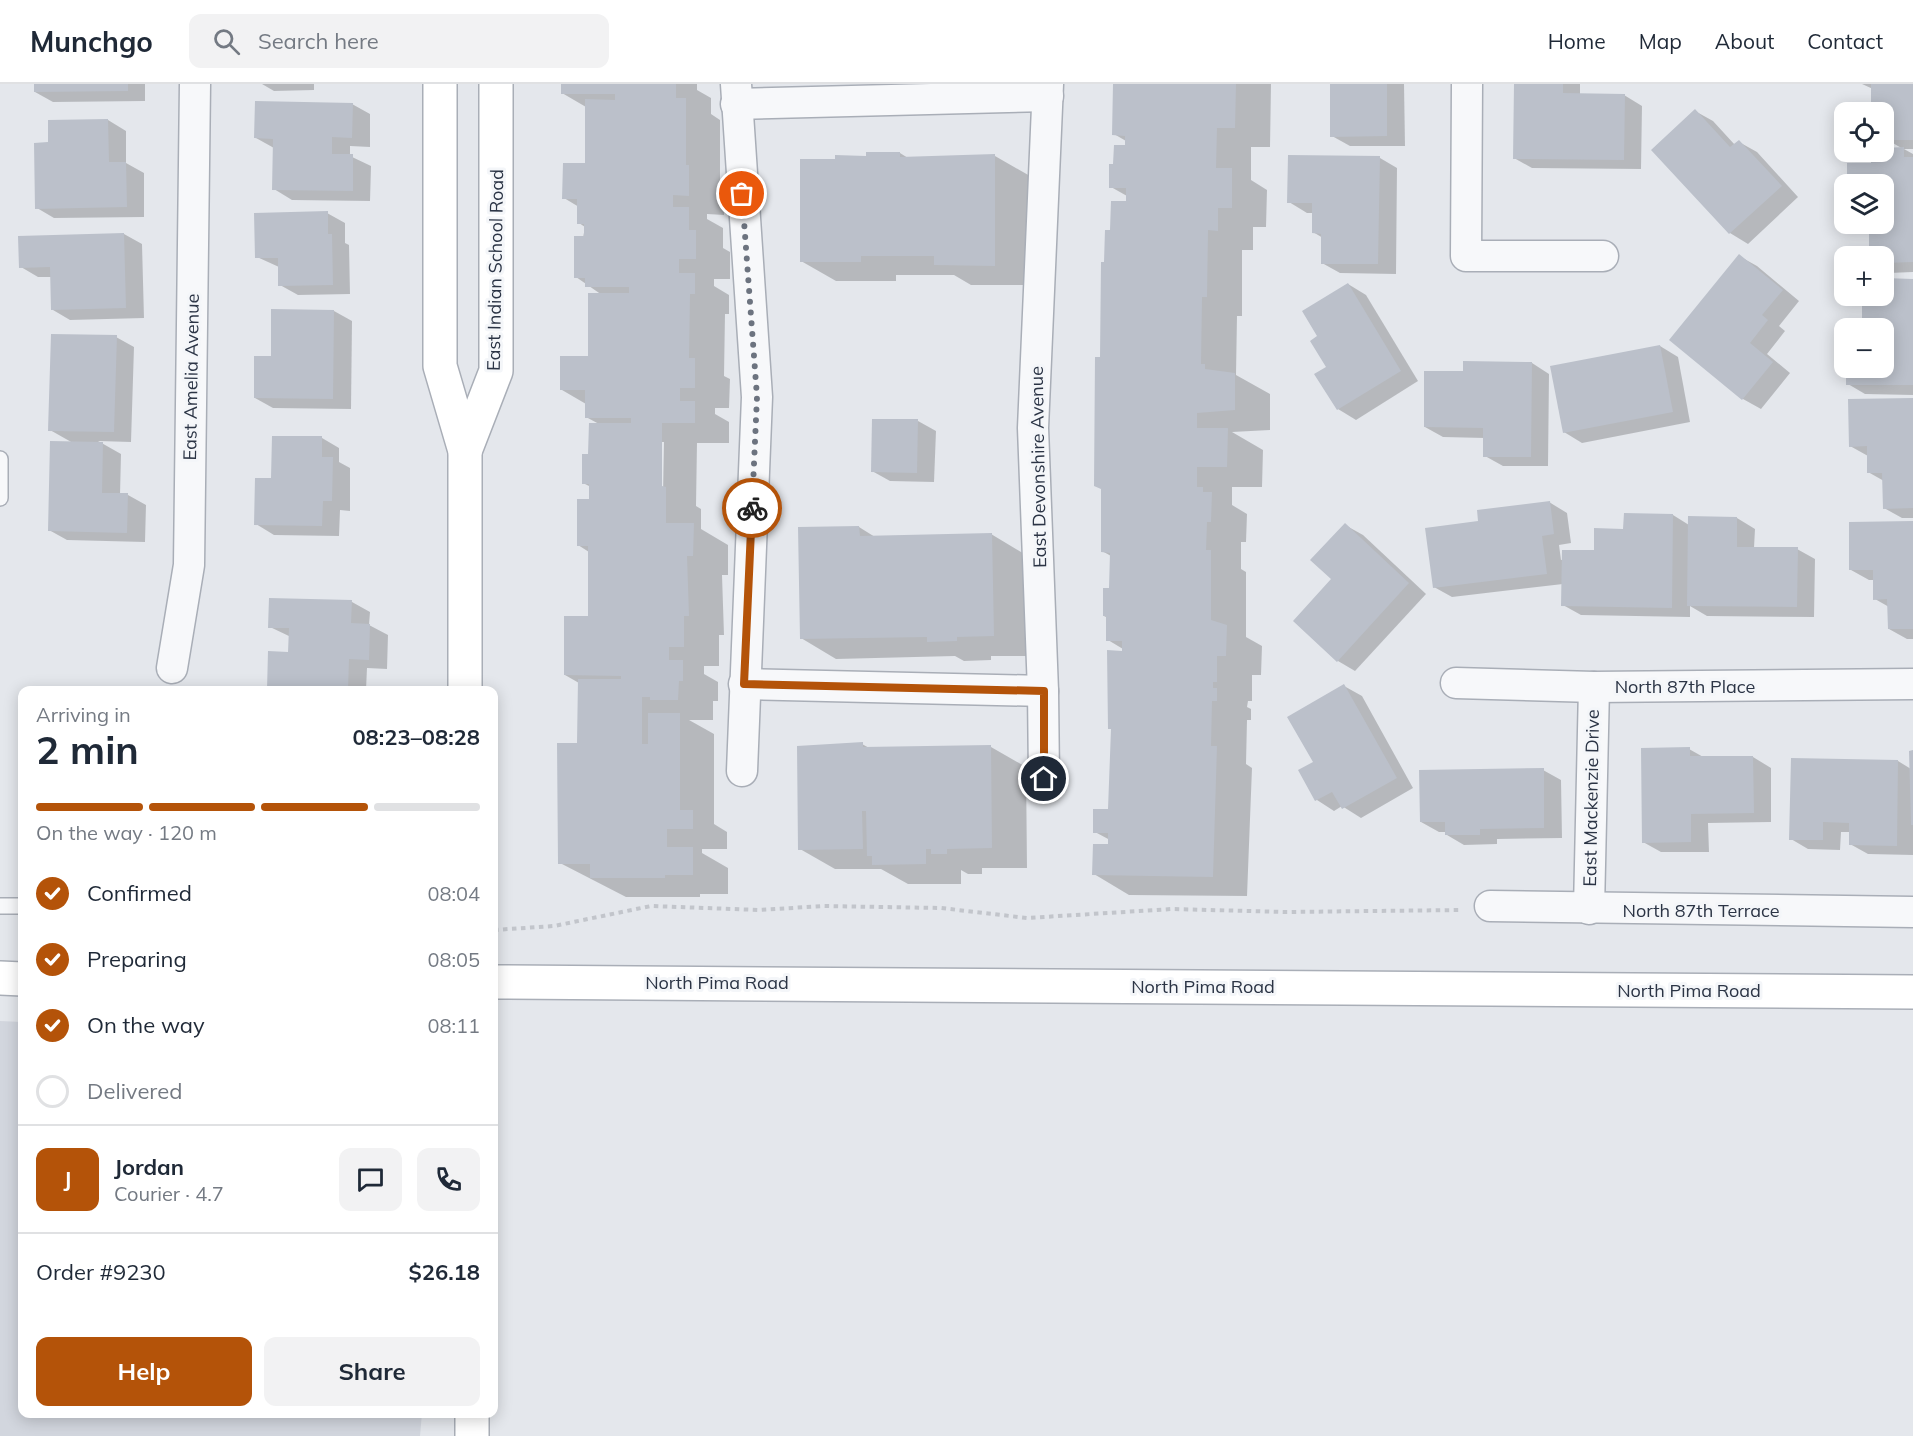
<!DOCTYPE html>
<meta charset="utf-8">
<style>
:root{--surface:#fff;--page:#f2f2f3;--text:#1f2937;--muted:#747a83;--line:#e0e1e3;--accent:#b45309}
body{margin:0;font-family:Mulish,sans-serif;background:var(--page);color:var(--text);height:100vh;display:flex;flex-direction:column;font-size:22px;white-space:nowrap}
*{box-sizing:border-box;margin:0}
p{font-size:20px;color:var(--muted)}
.icon{flex:none;width:33px;height:33px;fill:none;stroke:currentColor;stroke-width:2;stroke-linecap:round;stroke-linejoin:round}
.map{position:relative;flex:1;overflow:hidden}
.drawer{position:absolute;left:18px;top:602px;width:480px;height:732px;display:flex;flex-direction:column;background:var(--surface);border-radius:12px;box-shadow:0 3px 15px #0003}
.drawer>*{flex:none}
.controls{position:absolute;left:1834px;top:18px;display:grid;gap:12px}
.controls a{display:grid;place-items:center;width:60px;height:60px;border-radius:12px;background:var(--surface);box-shadow:0 3px 15px #0003;font-size:30px}
.pin{position:absolute;display:grid;place-items:center;width:51px;height:51px;color:#fff;margin:-26px;border:3px solid #fff;border-radius:50%;box-shadow:0 2px 6px #0007}
.courier{position:absolute;display:grid;place-items:center;width:60px;height:60px;margin:-30px;border:4px solid #b45309;border-radius:50%;background:#fff;color:#222;box-shadow:0 2px 8px #0007}
.overview em{font-style:normal;font-weight:700}
.overview div{display:flex;flex-direction:column-reverse}
.overview{display:flex;align-items:center;justify-content:space-between;height:102px;padding:0 18px}
h1{font-size:39px;font-weight:700;line-height:45px}
.bar{display:grid;grid-template-columns:repeat(4,1fr);gap:9px 6px;align-content:center;height:72px;padding:0 18px}
.bar i{height:8px;border-radius:4px;background:var(--line)}
.bar .current{background:var(--accent)}
.bar p{grid-column:span 4}
.line{display:flex;align-items:center;gap:15px;padding:0 18px;border-top:2px solid var(--line)}
.line div{flex:1}
.round{display:grid;place-items:center;flex:none;width:63px;height:63px;border-radius:12px;background:var(--page)}
ol{padding:0 18px;list-style:none}
li{display:flex;align-items:center;gap:18px;height:66px}
li p{margin-inline-start:auto}
li .icon{padding:6px;border-radius:50%;background:var(--accent);color:#fff;stroke-width:4}
li:last-child{color:var(--muted)}
li i{width:33px;height:33px;border:3px solid var(--line);border-radius:50%}
.action{display:flex;gap:12px;margin-top:auto;padding:12px 18px}
.action a{flex:1;height:69px;border-radius:12px;background:var(--accent);color:#fff;font-size:24px;font-weight:700;line-height:69px;text-align:center}
.action a+a{background:var(--page);color:var(--text)}
header{display:flex;align-items:center;gap:36px;box-sizing:border-box;height:84px;padding:0 30px;background:var(--surface);border-bottom:2px solid var(--line)}
header strong{font-size:28px}
nav{display:flex;gap:33px;margin-inline-start:auto;font-size:21px}
.search{width:420px;height:54px;background:var(--page);display:flex;align-items:center;gap:15px;box-sizing:border-box;padding:0 21px;border-radius:12px;color:var(--muted);font-size:22px}
.map>svg:first-child{display:block}
.built{fill:#d2d6de}
.shadow{fill:#0003;fill-rule:evenodd}
.building{fill:#bbc0ca}
.lines{fill:none;stroke-linecap:round;stroke-linejoin:round}
.service-casing{stroke:#a9aeb7;stroke-width:18}
.minor-casing{stroke:#a9aeb7;stroke-width:33}
.secondary-casing{stroke:#a9aeb7;stroke-width:36}
.path{stroke:#c2c5cb;stroke-width:4;stroke-dasharray:4.5 4.5;stroke-linecap:butt}
.service{stroke:#f7f8fa;stroke-width:15}
.minor{stroke:#f7f8fa;stroke-width:30}
.secondary{stroke:#fff;stroke-width:33}
.done{stroke:#6c737f;stroke-width:6;stroke-dasharray:0 10.8}
.route{stroke:#b45309;stroke-width:8}
.labels{text-anchor:middle;dominant-baseline:central;stroke-width:6;stroke-linejoin:round;paint-order:stroke}
.street-label{font-size:18px;fill:#2b3445;stroke:#f4f6f9}
</style>
<header>
<strong>Munchgo</strong>
<div class="search"><svg class="icon" aria-label="search" viewBox="0 0 24 24"><circle cx="10" cy="10" r="6"/><path d="M15 15l6 6"/></svg>Search here</div>
<nav><a>Home</a><a>Map</a><a>About</a><a>Contact</a></nav>
</header>
<div class="map">
<svg width="1913" height="1352" viewBox="0 0 1913 1352">
<rect width="100%" height="100%" fill="#e4e7ec"/>
<!-- built -->
<path class="built" d="M0,937L22,938V1329H422L420,1352H0Z"/>
<!-- shadow -->
<g class="shadow">
<path d="M35,0H145V17L53,18L35,8Z"/>
<path d="M262,0H314V6L274,7Z"/>
<path d="M562,0H697V6L711,14V30L720,36V100L724,102V131L707,130V135L723,144V164L730,168V195H714V202L729,211V230H725L724,292L730,295L729,324H715V330L729,338V359H697L696,422L701,425V445L728,461V491H722L724,551H719V582H704V590L718,598V617H713V636H689L714,650V740L727,748V765H702V769L728,784V810H700V813H626L560,779L579,660V599L565,591L589,533V468L578,461L591,417V403L583,399L599,340L586,333V320L562,306L589,273L602,211L576,193L585,143L579,139V123L564,114L586,81V23L562,9ZM661,358H664L663,410H660Z"/>
<path d="M1114,0H1271L1270,63H1251V96L1267,106L1266,143H1253V166H1242V232H1237L1236,291L1270,310V346L1232,348L1263,366L1262,403H1232V421L1247,430L1246,458H1241V485L1246,488V553L1262,562L1261,591H1252V617H1248L1247,623L1251,625V636H1247L1246,680L1252,684L1247,812L1129,811L1094,790L1110,762V756L1095,748L1109,727L1123,565L1108,556V534L1104,532L1111,506V472L1102,467V274L1106,180L1112,147L1127,119V112L1111,103L1115,81L1126,63V57L1114,50Z"/>
<path d="M1331,0H1404L1405,62H1350L1332,52Z"/>
<path d="M1516,0H1580V11H1624L1642,22L1641,85L1532,84L1514,74Z"/>
<path d="M1862,0H1913V65H1904L1913,70V188L1889,189L1884,186V172H1871V140H1884V100H1849V81L1872,80V68L1903,65L1886,55L1884,28H1872L1873,5Z"/>
<path d="M352,20L370,30V63L350,62V72L371,82L370,117L292,116L274,105V64L256,54Z"/>
<path d="M1695,27L1713,37L1735,61L1739,58L1757,68L1798,113L1748,160L1730,149L1653,66Z"/>
<path d="M108,36L126,47V79L144,89V133L54,134L37,124L50,60Z"/>
<path d="M900,69L908,74L995,72L1030,92V201H971L954,191H896V197H836L801,177L867,73Z"/>
<path d="M1380,74L1397,84L1396,190L1340,189L1322,179L1323,154L1313,148L1314,129H1307L1289,118Z"/>
<path d="M327,129L345,139V159L349,161L350,210L298,211L280,201L279,183L257,173Z"/>
<path d="M124,150L142,160L144,234L70,236L53,226L52,193H38L21,183Z"/>
<path d="M1739,172L1757,182L1799,217L1779,242L1785,247L1767,270L1790,289L1761,325L1743,315Z"/>
<path d="M1913,196V311L1865,310L1848,300V284H1884V244H1864V221H1883Z"/>
<path d="M1348,200L1366,211L1418,297L1356,336L1338,325L1319,253Z"/>
<path d="M334,227L352,237L351,325L273,324L255,314L272,273Z"/>
<path d="M116,253L134,263L131,358L98,357L121,370L120,411H128L146,421L145,458L67,456L49,446L73,359L50,346Z"/>
<path d="M1660,262L1678,273L1690,338L1582,359L1564,348Z"/>
<path d="M1532,279L1549,290L1548,382H1503L1485,372V354L1443,353L1425,343L1465,289Z"/>
<path d="M1913,315V434H1902L1884,424V397L1868,388V372L1850,362Z"/>
<path d="M918,337L936,347L934,398L890,397L872,387Z"/>
<path d="M322,354L339,364V378L350,384V427L340,426L339,452L274,451L256,440Z"/>
<path d="M1549,418L1567,429L1571,459L1559,461L1561,476L1596,468L1625,446L1673,431L1689,441L1737,434L1755,445L1754,464L1797,465L1815,475L1814,533L1707,532L1690,522V533L1581,531L1563,521V500L1452,513L1434,503L1479,439Z"/>
<path d="M1913,438V555H1907L1889,545V523L1875,515L1874,496H1869L1851,486Z"/>
<path d="M1345,441L1363,451L1426,510L1355,587L1338,577Z"/>
<path d="M859,443L875,453L991,450L1026,471L1028,572H991V576L964,577L955,572L836,575L801,554Z"/>
<path d="M270,515L352,518L370,528L369,541L388,551L387,585L367,584L366,606H268L290,570L291,553L270,543Z"/>
<path d="M1344,602L1362,612L1413,704L1361,734L1342,722L1334,727L1317,716L1300,687L1315,678Z"/>
<path d="M862,660L871,665L991,663L1026,683L1027,784H982V790H968L961,786V800H908L881,785H835L800,765Z"/>
<path d="M1689,665L1705,674L1753,673L1771,684V738L1708,739L1709,768H1661L1643,758Z"/>
<path d="M1913,668V771L1868,770L1850,760L1851,748H1841L1840,766L1808,765L1791,755L1898,677L1911,685Z"/>
<path d="M1543,686L1561,696L1562,754L1497,755V760L1464,761L1447,751V748H1439L1421,738Z"/>
</g>
<!-- building -->
<g class="building">
<path d="M34,0H128V7L34,8Z"/>
<path d="M561,0H676V14H686V81H689V112L673,111V123H689V146H696V175H679V189H695V210H690L689,274H695V304H680V317H695V339H662V402L666,403V439H694L693,472H687L689,532H684V563H669V576H683V597H679L678,616H650V613H642V660H648V629H680V726H693V745H667V763H693V791H665V794H590V780H558L557,659H577L578,595H621V592L564,591V532H588V462H577V415H589V400H582V370H588L589,339H631V334H585V306H560V272H588V209H629V203H585V194H574V152H584V140H577V115H562L563,79H585V15L615,16V10H561Z"/>
<path d="M1113,0H1236L1235,44H1217L1216,84H1232V124H1218V147L1208,146L1207,213H1202L1201,280H1205V285L1235,289V326L1197,329V344H1228L1227,383H1197V403H1203V408H1212L1211,438H1207L1206,466H1211V536L1227,541L1226,572H1217V598H1213V604H1217V617H1212L1211,662H1217L1213,793L1092,791L1093,760H1108V749H1093V725H1108L1111,645H1108L1107,566L1122,567V557H1106V532H1103V504H1109L1110,469L1101,468V405L1094,402L1095,273H1100L1101,178H1104L1105,146H1110L1111,117H1126V104H1109V80H1113L1114,61H1125V52L1112,51Z"/>
<path d="M1330,0H1387V52L1330,53Z"/>
<path d="M1514,0H1563V9L1625,10L1624,76L1513,75Z"/>
<path d="M1871,0H1913V56H1884V28H1871Z"/>
<path d="M255,17L353,19L352,54L332,53V70H353V107L272,106L273,55L254,54Z"/>
<path d="M1695,25L1730,63L1739,56L1782,102L1729,150L1651,66Z"/>
<path d="M108,35L109,78H126L127,123L35,125L34,59L48,58V36Z"/>
<path d="M1904,63V73H1913V178L1884,179V172H1869V140H1884V100H1847V79H1871V68H1884V64Z"/>
<path d="M866,68H900V73L995,70V182L934,181V172H861V178H800V75H835V71L866,72Z"/>
<path d="M1288,71L1380,72L1378,180H1321V150L1312,149V119H1287Z"/>
<path d="M328,127V150H332L333,201L278,202V174H255L254,129Z"/>
<path d="M124,149L126,224L51,226L50,183L19,184L18,152Z"/>
<path d="M1739,170L1783,206L1762,231L1768,236L1750,259L1773,278L1742,316L1669,256Z"/>
<path d="M1884,194L1913,195V301H1846V284H1884V244H1862V219L1881,220Z"/>
<path d="M1348,199L1401,287L1337,326L1314,290L1326,283L1310,257L1317,252L1302,227Z"/>
<path d="M271,225L334,226L333,315L254,314V272H271Z"/>
<path d="M51,250L117,251L114,348L48,347Z"/>
<path d="M1660,261L1673,328L1563,349L1550,282Z"/>
<path d="M1463,277L1532,278L1531,373H1483V344L1424,343V287H1463Z"/>
<path d="M1913,314V424L1883,425L1882,389H1867V362L1849,363L1848,315Z"/>
<path d="M872,335H918L917,389L871,388Z"/>
<path d="M272,352H322V373H333L332,417H323L322,442L254,441L255,394H271Z"/>
<path d="M50,357L103,358L102,409H128L127,449L48,447Z"/>
<path d="M1550,417L1554,450L1542,452L1547,490L1433,504L1425,444L1478,437L1477,426Z"/>
<path d="M1624,429L1673,430L1672,524L1561,522L1562,466H1594V444L1623,445Z"/>
<path d="M1688,432L1737,433V463H1798L1797,523L1687,522Z"/>
<path d="M1913,437V545H1888L1887,515L1873,516V486H1849V438Z"/>
<path d="M1345,439L1409,499L1337,578L1293,537L1331,495L1310,476Z"/>
<path d="M859,442L860,452L992,449L994,552L957,553V557L927,558V553L800,555L798,443Z"/>
<path d="M269,514L352,516L351,539L370,540L369,576L349,575L348,606H267L268,567L288,568L289,544H268Z"/>
<path d="M1344,600L1397,694L1342,725L1332,708L1315,717L1298,686L1313,678L1287,633Z"/>
<path d="M863,658V663L991,661L992,764L947,765V770H931V765H926V780L872,781V772H867L866,727H862L863,765L798,766L797,662Z"/>
<path d="M1690,663V672H1753L1754,729L1691,730V758L1642,759L1641,664Z"/>
<path d="M1913,666V741H1911L1909,667Z"/>
<path d="M1791,674L1898,676L1897,762L1849,761V739L1823,738V756H1789Z"/>
<path d="M1544,684V744L1480,745V751H1445V738H1420L1419,686Z"/>
</g>
<g class="lines">
<!-- service casing -->
<g class="service-casing">
<g id="service">
<path d="M0,375V414"/>
<path d="M0,822H22"/>
</g>
</g>
<!-- minor casing -->
<g class="minor-casing">
<g id="minor">
<path d="M736,0L757,313L742,687"/>
<path d="M1467,0L1466,172H1603"/>
<path d="M736,20L1048,12"/>
<path d="M172,584L189,481L195,0"/>
<path d="M1456,599L1594,603L1913,600"/>
<path d="M744,600L1043,607"/>
<path d="M1044,695L1043,607L1033,344L1048,0"/>
<path d="M1490,822L1913,828"/>
<path d="M1589,825L1594,603"/>
</g>
</g>
<!-- secondary casing -->
<g class="secondary-casing">
<g id="secondary">
<path d="M440,0V282L465,367V606"/>
<path d="M465,367L496,287V0"/>
<path d="M0,894L22,895"/>
<path d="M494,898L1913,908"/>
<path d="M472,1329V1352"/>
</g>
</g>
<!-- path -->
<path class="path" d="M494,846L554,842L651,822L759,826L824,822L941,824L1027,834L1172,825L1286,828L1461,826"/>
<!-- service -->
<use href="#service" class="service"/>
<!-- minor -->
<use href="#minor" class="minor"/>
<!-- secondary -->
<use href="#secondary" class="secondary"/>
</g>
<g class="lines">
<!-- done -->
<path class="done" d="M742,110L757,313L752,424"/>
<!-- route -->
<path class="route" d="M752,424L744,600L1044,607V695"/>
</g>
<g class="labels">
<!-- street labels -->
<g class="street-label">
<text transform="translate(495 186) rotate(-89)">East Indian School Road</text>
<text transform="translate(191 293) rotate(-89)">East Amelia Avenue</text>
<text transform="translate(1038 383) rotate(-91)">East Devonshire Avenue</text>
<text x="1685" y="602">North 87th Place</text>
<text transform="translate(1591 714) rotate(-89)">East Mackenzie Drive</text>
<text x="1701" y="826">North 87th Terrace</text>
<text x="717" y="898">North Pima Road</text>
<text x="1203" y="902">North Pima Road</text>
<text x="1689" y="906">North Pima Road</text>
</g>
</g>
</svg>
<div class="controls">
<a><svg class="icon" aria-label="locate" viewBox="0 0 24 24"><circle cx="12" cy="12" r="6"/><path d="M12 2v4M12 18v4M2 12h4M18 12h4"/></svg></a>
<a><svg class="icon" aria-label="layers" viewBox="0 0 24 24"><path d="M12 4l9 5-9 5-9-5zM3 14l9 5 9-5"/></svg></a>
<a>+</a>
<a>−</a>
</div>
<div class="pin" style="left:742px;top:110px;background:#ea580c"><svg class="icon" aria-label="bag" viewBox="0 0 24 24"><path d="M5 8h14l-1 12H6zM9 8a3 3 0 0 1 6 0"/></svg></div>
<div class="pin" style="left:1044px;top:695px;background:#1f2937"><svg class="icon" aria-label="home" viewBox="0 0 24 24"><path d="M3 11l9-7 9 7M6 9v11h12V9"/></svg></div>
<div class="courier" style="left:752px;top:424px"><svg class="icon" aria-label="bike" viewBox="0 0 24 24"><circle cx="6" cy="16" r="4"/><circle cx="18" cy="16" r="4"/><path d="M6 16l4-8h5l3 8M10 8l3 8H6M13 5h3"/></svg></div>
<section class="drawer">
<div class="overview"><div><h1>2 min</h1><p>Arriving in</p></div><em>08:23–08:28</em></div>
<div class="bar"><i class="current"></i><i class="current"></i><i class="current"></i><i></i><p>On the way · 120 m</p></div>
<ol>
<li><svg class="icon" aria-label="check" viewBox="0 0 24 24"><path d="M5 12l5 5 9-10"/></svg>Confirmed<p>08:04</p></li>
<li><svg class="icon" aria-label="check" viewBox="0 0 24 24"><path d="M5 12l5 5 9-10"/></svg>Preparing<p>08:05</p></li>
<li><svg class="icon" aria-label="check" viewBox="0 0 24 24"><path d="M5 12l5 5 9-10"/></svg>On the way<p>08:11</p></li>
<li><i></i>Delivered</li>
</ol>
<div class="line" style="height:108px"><b class="round" style="background:var(--accent);color:#fff">J</b><div><b>Jordan</b><p>Courier · 4.7</p></div><a class="round"><svg class="icon" aria-label="chat" viewBox="0 0 24 24"><path d="M4 5h16v11H9l-5 4z"/></svg></a><a class="round"><svg class="icon" aria-label="phone" viewBox="0 0 24 24"><path d="M5 4h4l2 5-3 2q2 4 5 5l2-3 5 2v4C11 20 4 13 5 4z"/></svg></a></div>
<div class="line" style="height:78px"><div>Order #9230</div><b>$26.18</b></div>
<div class="action"><a>Help</a><a>Share</a></div>
</section>
</div>
